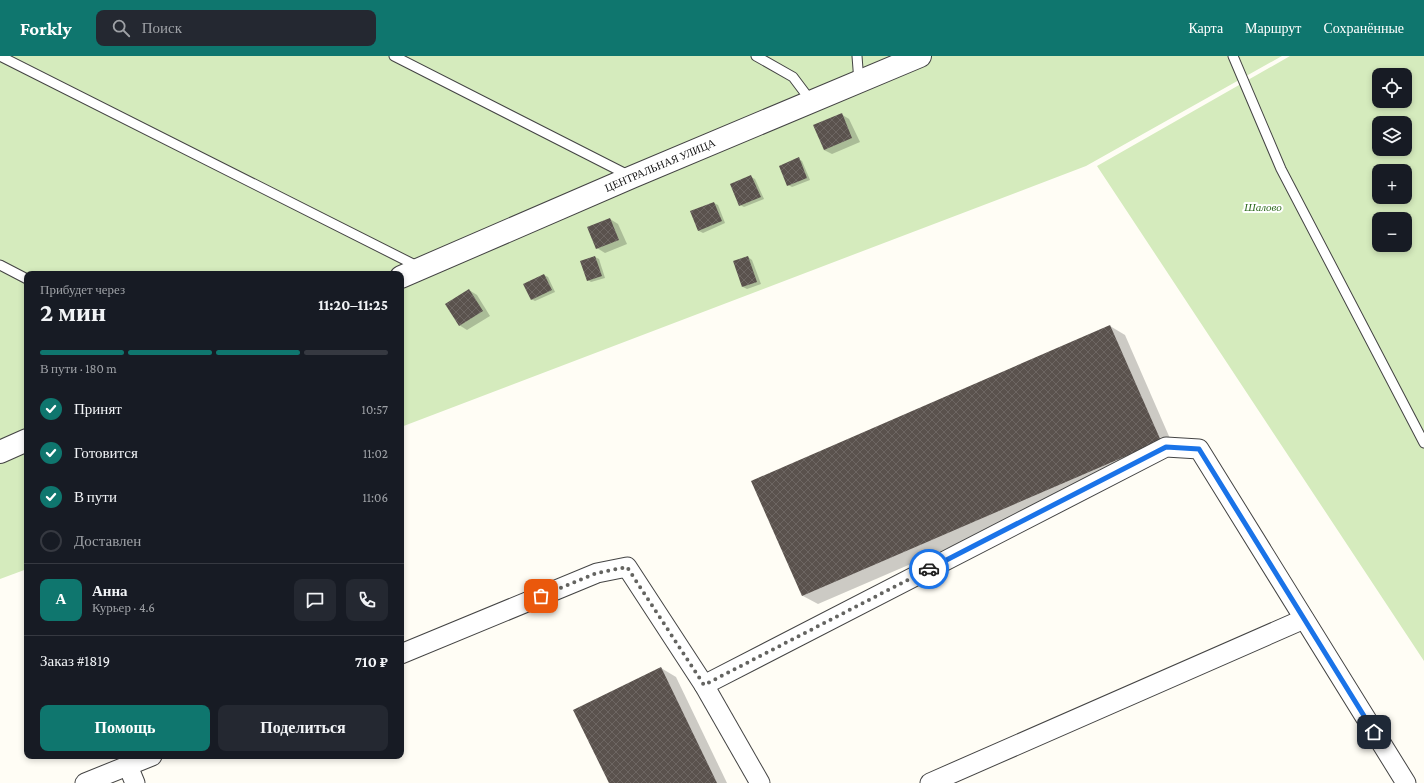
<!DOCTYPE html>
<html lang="ru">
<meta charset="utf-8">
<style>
:root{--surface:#171b24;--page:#242831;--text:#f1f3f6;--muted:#9ea1a6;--line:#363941;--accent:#0f766e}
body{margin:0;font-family:"Crimson Pro",serif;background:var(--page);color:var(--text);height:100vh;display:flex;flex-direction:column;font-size:15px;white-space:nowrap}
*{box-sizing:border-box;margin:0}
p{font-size:13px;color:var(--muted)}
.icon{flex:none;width:22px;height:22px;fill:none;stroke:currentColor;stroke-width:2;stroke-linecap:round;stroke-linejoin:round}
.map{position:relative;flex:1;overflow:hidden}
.side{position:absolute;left:24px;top:215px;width:380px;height:488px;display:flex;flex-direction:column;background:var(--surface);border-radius:8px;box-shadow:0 2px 6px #0003}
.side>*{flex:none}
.tools{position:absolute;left:1372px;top:12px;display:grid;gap:8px}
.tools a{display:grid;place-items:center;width:40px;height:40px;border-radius:8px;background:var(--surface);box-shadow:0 2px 6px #0003;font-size:20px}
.pin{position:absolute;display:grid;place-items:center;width:34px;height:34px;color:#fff;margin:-17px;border-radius:8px;box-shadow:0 2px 6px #0006}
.courier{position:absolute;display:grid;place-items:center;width:40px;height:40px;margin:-20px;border:3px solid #1a73e8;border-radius:50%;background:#fff;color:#222;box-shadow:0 1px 5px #0007}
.headline em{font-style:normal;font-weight:700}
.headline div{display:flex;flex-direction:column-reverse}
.headline{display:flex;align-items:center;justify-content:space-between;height:68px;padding:0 16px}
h1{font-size:26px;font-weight:700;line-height:30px}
.bar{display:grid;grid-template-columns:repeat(4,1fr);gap:6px 4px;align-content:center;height:48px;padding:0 16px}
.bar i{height:5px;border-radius:3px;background:var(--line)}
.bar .selected{background:var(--accent)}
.bar p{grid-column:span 4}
.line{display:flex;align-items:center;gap:10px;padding:0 16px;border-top:1px solid var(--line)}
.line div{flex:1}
.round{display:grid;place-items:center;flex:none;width:42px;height:42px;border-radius:8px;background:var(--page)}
ol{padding:0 16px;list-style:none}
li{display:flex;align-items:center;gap:12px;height:44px}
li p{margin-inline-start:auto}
li .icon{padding:4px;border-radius:50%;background:var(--accent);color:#fff;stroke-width:4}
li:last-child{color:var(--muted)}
li i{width:22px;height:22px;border:2px solid var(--line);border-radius:50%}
.cta{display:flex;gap:8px;margin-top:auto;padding:8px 16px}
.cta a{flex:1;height:46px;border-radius:8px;background:var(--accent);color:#fff;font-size:16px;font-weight:700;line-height:46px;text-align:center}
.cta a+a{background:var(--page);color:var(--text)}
header{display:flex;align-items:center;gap:24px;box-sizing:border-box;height:56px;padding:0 20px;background:var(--accent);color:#fff}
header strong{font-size:19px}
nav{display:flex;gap:22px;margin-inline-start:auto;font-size:14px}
.search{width:280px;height:36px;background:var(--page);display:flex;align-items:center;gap:10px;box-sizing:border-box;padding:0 14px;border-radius:8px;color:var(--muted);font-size:15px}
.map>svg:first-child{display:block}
.garden{fill:#d5ebbd;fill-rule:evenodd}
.shadow{fill:#0003}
.building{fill:url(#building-cross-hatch)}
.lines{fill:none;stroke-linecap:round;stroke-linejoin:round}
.service-casing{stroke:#444;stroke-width:11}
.minor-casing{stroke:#444;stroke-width:21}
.tertiary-casing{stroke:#444;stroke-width:24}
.service{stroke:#fff;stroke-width:9}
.minor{stroke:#fff;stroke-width:19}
.tertiary{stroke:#fff;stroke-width:22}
.done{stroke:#646461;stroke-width:4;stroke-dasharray:0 7.2}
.route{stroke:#1a73e8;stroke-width:5}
.labels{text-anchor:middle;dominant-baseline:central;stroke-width:4;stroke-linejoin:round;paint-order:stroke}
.street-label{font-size:11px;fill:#111;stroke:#fff}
.park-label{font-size:11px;font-style:italic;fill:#2f6b1f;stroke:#fff}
</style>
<header>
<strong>Forkly</strong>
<div class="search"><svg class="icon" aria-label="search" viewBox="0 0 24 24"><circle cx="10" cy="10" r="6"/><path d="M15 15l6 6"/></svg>Поиск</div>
<nav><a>Карта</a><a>Маршрут</a><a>Сохранённые</a></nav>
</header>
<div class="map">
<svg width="1424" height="727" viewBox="0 0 1424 727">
<defs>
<pattern id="building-cross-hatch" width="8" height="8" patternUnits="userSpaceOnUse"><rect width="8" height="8" fill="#5a524d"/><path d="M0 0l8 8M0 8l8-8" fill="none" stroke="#6d6662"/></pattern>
</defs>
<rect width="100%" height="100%" fill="#fffdf5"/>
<!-- garden -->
<g class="garden">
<path d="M0,0H1282L1086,110L401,371V218H27V513L0,523Z"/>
<path d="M1290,0H1424V605L1097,110ZM1379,19H1405V45H1379ZM1379,67H1405V93H1379ZM1379,115H1405V141H1379ZM1379,163H1405V189H1379Z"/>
</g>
<!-- shadow -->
<g class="shadow">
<path d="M841,58L849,63L860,86L832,98L824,94Z"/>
<path d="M799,103L802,105L810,124L792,131L788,129Z"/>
<path d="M751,121L755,123L764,143L744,151L740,149Z"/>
<path d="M714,147L718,149L725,167L703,177L699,175L691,156Z"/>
<path d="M610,163L618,168L627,188L605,197L597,192Z"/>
<path d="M595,201L599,203L605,222L591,226L588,224Z"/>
<path d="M748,201L752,204L761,228L747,233L743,231Z"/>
<path d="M544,219L548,221L555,236L535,245L531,243Z"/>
<path d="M469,234L477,239L490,260L467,274L459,269Z"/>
<path d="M1110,270L1125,279L1175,394L818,548L803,540L753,425Z"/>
<path d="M661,612L676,621L727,727H610Z"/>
</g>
<!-- building -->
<g class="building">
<path d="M842,57L852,82L824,94L813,69Z"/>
<path d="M799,101L807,122L787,130L779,110Z"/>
<path d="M751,119L761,141L739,150L730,128Z"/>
<path d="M714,146L722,165L698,175L690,155Z"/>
<path d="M610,162L619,184L596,193L587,171Z"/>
<path d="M595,200L602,220L587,225L580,205Z"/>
<path d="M748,200L757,226L742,231L733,205Z"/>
<path d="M544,218L552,234L531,244L523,228Z"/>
<path d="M469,233L483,255L459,270L445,248Z"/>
<path d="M1110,269L1161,385L802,540L751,425Z"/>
<path d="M661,611L717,727H609L573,654Z"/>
</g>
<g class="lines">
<!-- service casing -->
<g class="service-casing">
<g id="service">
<path d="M0,0L419,211"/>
<path d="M394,0L630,120"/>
<path d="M756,0L793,21L811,45"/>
<path d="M857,0L859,26"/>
<path d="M1233,0L1281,113L1424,387"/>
<path d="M0,209L27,223"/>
</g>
</g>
<!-- minor casing -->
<g class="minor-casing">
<g id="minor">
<path d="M401,598L597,517L627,511L704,629L1166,391L1199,393L1406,727"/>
<path d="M704,629L760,727"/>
<path d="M128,710L135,727"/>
<path d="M85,727L152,700"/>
<path d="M930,727L1304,563"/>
</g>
</g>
<!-- tertiary casing -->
<g class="tertiary-casing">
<g id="tertiary">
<path d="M401,221L632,121L920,0"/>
<path d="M0,396L27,384"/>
</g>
</g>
<!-- service -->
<use href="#service" class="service"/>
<!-- minor -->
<use href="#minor" class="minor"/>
<!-- tertiary -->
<use href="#tertiary" class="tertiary"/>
</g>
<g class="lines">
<!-- done -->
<path class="done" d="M541,540L597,517L627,511L704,629L929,513"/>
<!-- route -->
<path class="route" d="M929,513L1166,391L1199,393L1374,676"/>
</g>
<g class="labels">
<!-- street labels -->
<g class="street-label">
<text transform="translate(660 109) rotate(-23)">ЦЕНТРАЛЬНАЯ УЛИЦА</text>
</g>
<!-- park labels -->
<g class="park-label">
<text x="1263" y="151">Шалово</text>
</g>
</g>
</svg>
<div class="tools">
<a><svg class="icon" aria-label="locate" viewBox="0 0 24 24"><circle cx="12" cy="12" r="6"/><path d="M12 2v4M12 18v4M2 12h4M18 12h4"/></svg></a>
<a><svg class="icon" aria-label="layers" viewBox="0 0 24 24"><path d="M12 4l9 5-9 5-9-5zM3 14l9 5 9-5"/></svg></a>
<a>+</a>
<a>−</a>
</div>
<div class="pin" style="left:541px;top:540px;background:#ea580c"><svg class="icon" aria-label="bag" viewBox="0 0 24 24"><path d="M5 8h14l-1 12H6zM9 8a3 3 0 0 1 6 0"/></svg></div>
<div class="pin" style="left:1374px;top:676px;background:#1f2937"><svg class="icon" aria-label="home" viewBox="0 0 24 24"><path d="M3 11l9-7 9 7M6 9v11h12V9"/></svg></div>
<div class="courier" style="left:929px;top:513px"><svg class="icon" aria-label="car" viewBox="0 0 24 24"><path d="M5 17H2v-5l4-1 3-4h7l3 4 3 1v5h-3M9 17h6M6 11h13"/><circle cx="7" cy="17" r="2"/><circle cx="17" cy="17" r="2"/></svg></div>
<section class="side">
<div class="headline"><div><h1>2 мин</h1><p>Прибудет через</p></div><em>11:20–11:25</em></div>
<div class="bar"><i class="selected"></i><i class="selected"></i><i class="selected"></i><i></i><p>В пути · 180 m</p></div>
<ol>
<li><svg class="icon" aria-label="check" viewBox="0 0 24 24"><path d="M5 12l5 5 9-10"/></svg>Принят<p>10:57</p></li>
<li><svg class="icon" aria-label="check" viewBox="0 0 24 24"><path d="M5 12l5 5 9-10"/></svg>Готовится<p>11:02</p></li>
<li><svg class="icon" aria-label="check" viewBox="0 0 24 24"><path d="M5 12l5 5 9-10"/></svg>В пути<p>11:06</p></li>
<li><i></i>Доставлен</li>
</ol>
<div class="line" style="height:72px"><b class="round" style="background:var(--accent);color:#fff">А</b><div><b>Анна</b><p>Курьер · 4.6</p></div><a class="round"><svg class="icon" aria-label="chat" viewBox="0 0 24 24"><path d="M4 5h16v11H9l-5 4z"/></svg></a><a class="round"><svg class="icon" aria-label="phone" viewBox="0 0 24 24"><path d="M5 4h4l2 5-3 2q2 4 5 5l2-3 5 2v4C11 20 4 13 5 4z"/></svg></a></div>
<div class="line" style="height:52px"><div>Заказ #1819</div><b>710 ₽</b></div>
<div class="cta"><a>Помощь</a><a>Поделиться</a></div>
</section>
</div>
